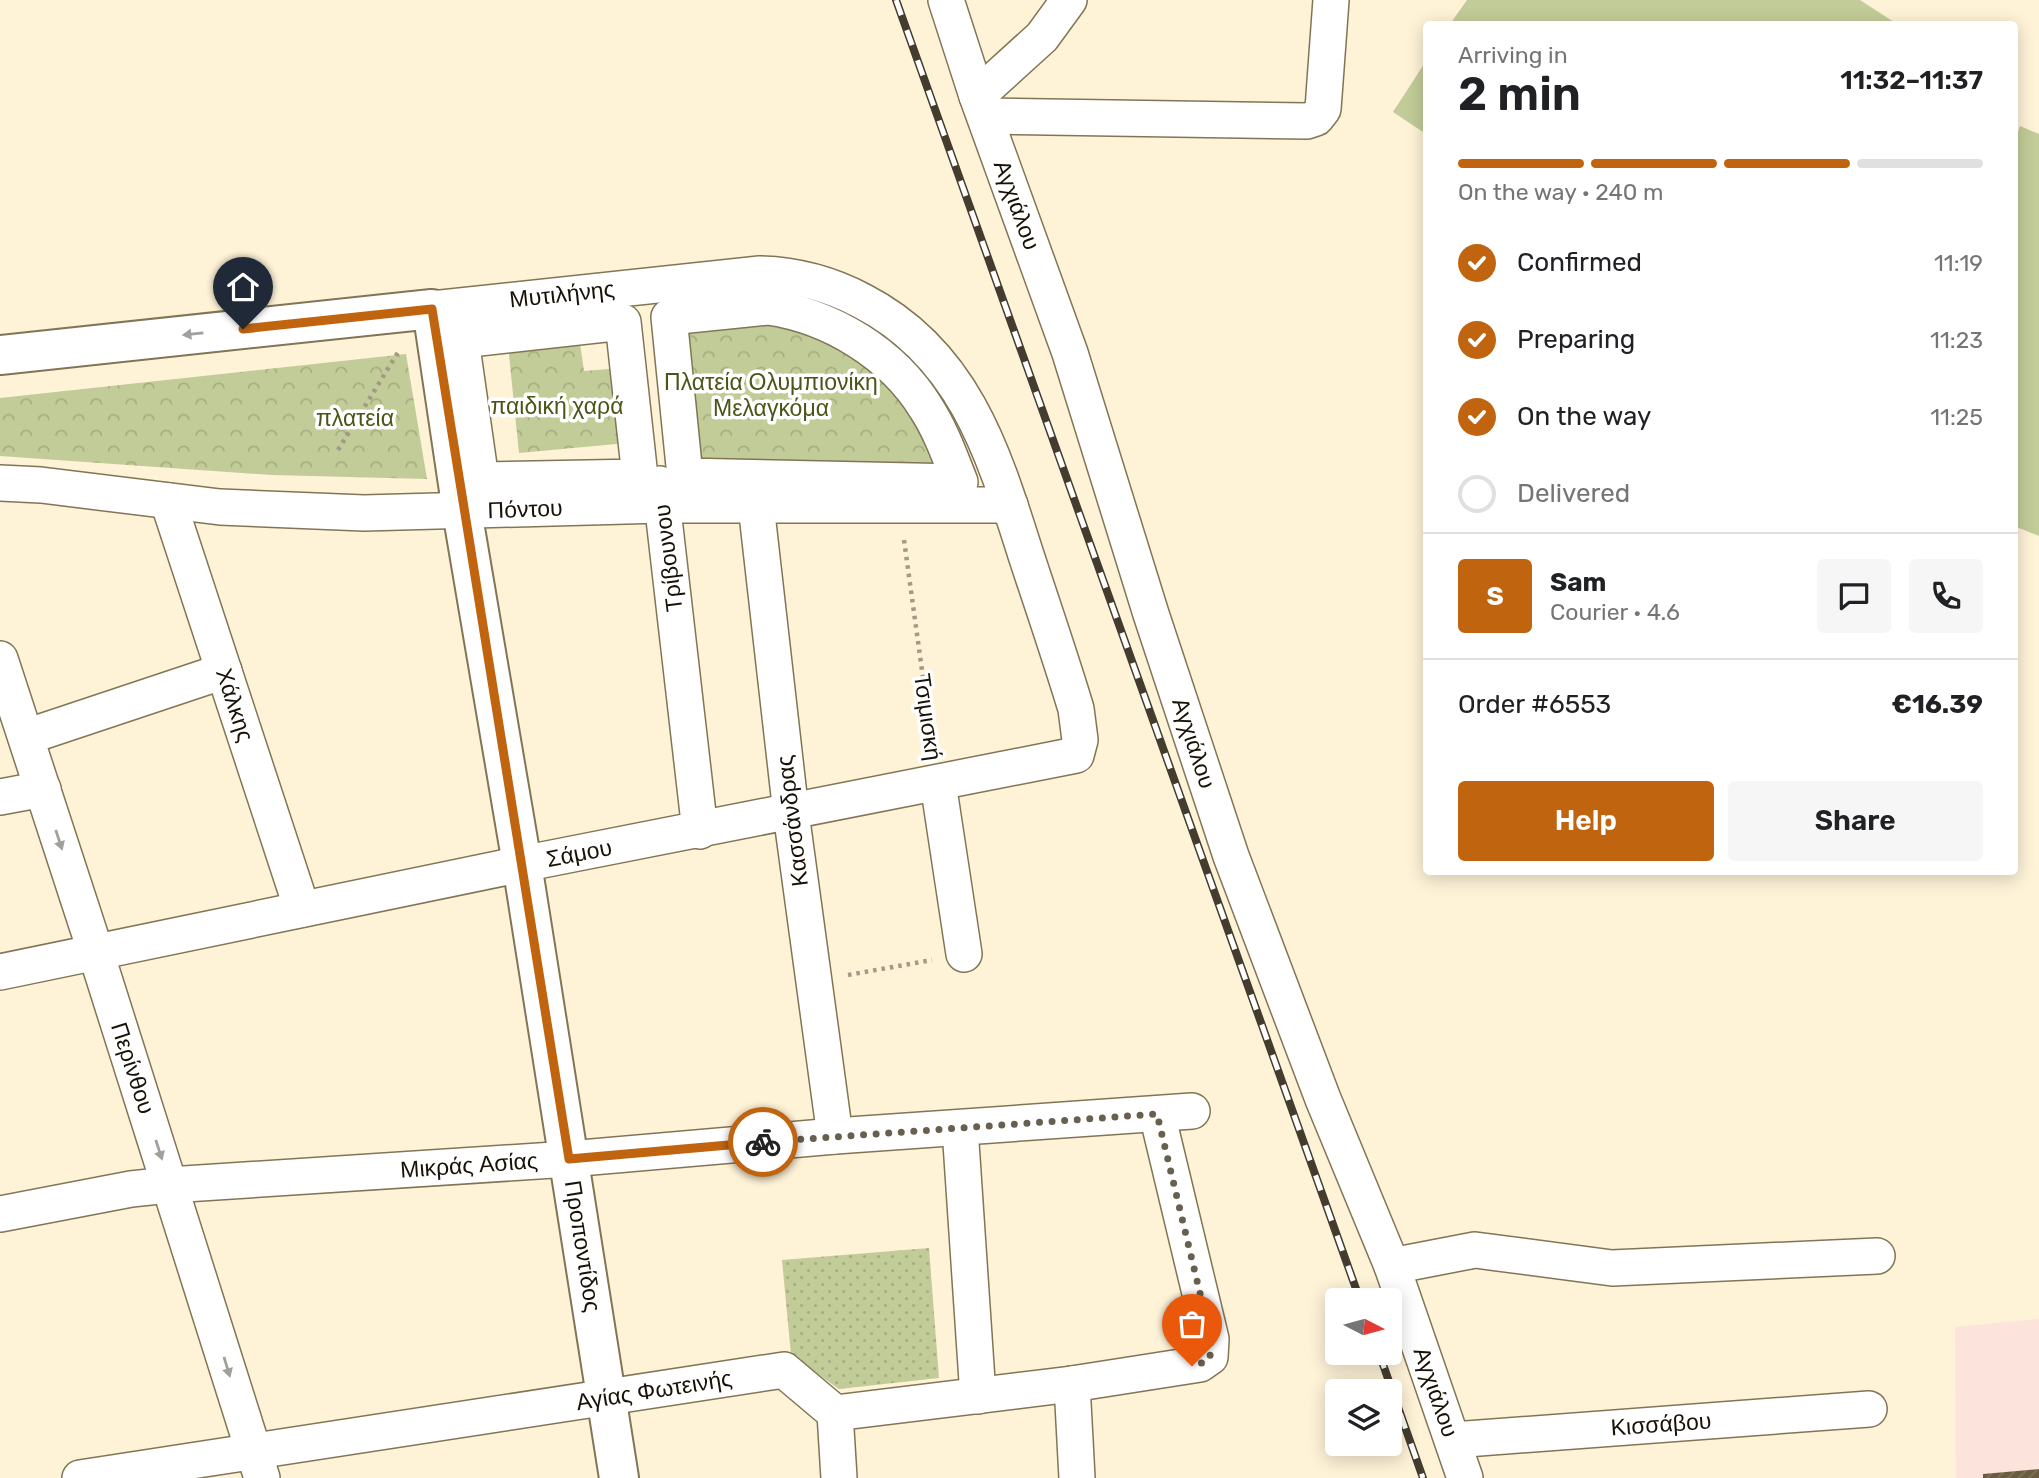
<!DOCTYPE html>
<meta charset="utf-8">
<style>
:root{--surface:#fff;--page:#f6f6f6;--text:#202124;--muted:#757577;--line:#e0e0e0;--accent:#c06410}
body{margin:0;font-family:Rubik,sans-serif;background:var(--page);color:var(--text);height:100vh;display:flex;flex-direction:column;font-size:26px;white-space:nowrap}
*{box-sizing:border-box;margin:0}
p{font-size:23px;color:var(--muted)}
.icon{flex:none;width:38px;height:38px;fill:none;stroke:currentColor;stroke-width:2;stroke-linecap:round;stroke-linejoin:round}
.map{position:relative;flex:1;overflow:hidden}
.drawer{position:absolute;left:1423px;top:21px;width:595px;height:854px;display:flex;flex-direction:column;background:var(--surface);border-radius:7px;box-shadow:0 4px 18px #0003}
.drawer>*{flex:none}
.needle{width:46px;rotate:96deg}
.fabs{position:absolute;left:1325px;top:1288px;display:grid;gap:14px}
.fabs a{display:grid;place-items:center;width:77px;height:77px;border-radius:7px;background:var(--surface);box-shadow:0 4px 18px #0003;font-size:35px}
.pin{position:absolute;display:grid;place-items:center;width:60px;height:60px;color:#fff;margin:-72px -30px;border-radius:50% 50% 50% 0;rotate:-45deg;box-shadow:0 0 7px #0007}
.pin .icon{rotate:45deg}
.courier{position:absolute;display:grid;place-items:center;width:70px;height:70px;margin:-35px;border:5px solid #c06410;border-radius:50%;background:#fff;color:#222;box-shadow:0 2px 9px #0007}
.headline em{font-style:normal;font-weight:600}
.headline div{display:flex;flex-direction:column-reverse}
.headline{display:flex;align-items:center;justify-content:space-between;height:119px;padding:0 35px}
h1{font-size:46px;font-weight:600;line-height:52px}
.bar{display:grid;grid-template-columns:repeat(4,1fr);gap:10px 7px;align-content:center;height:84px;padding:0 35px}
.bar i{height:9px;border-radius:5px;background:var(--line)}
.bar .selected{background:var(--accent)}
.bar p{grid-column:span 4}
.line{display:flex;align-items:center;gap:18px;padding:0 35px;border-top:2px solid var(--line)}
.line div{flex:1}
.round{display:grid;place-items:center;flex:none;width:74px;height:74px;border-radius:7px;background:var(--page)}
ol{padding:0 35px;list-style:none}
li{display:flex;align-items:center;gap:21px;height:77px}
li p{margin-inline-start:auto}
li .icon{padding:7px;border-radius:50%;background:var(--accent);color:#fff;stroke-width:4}
li:last-child{color:var(--muted)}
li i{width:38px;height:38px;border:4px solid var(--line);border-radius:50%}
.primary-button{display:flex;gap:14px;margin-top:auto;padding:14px 35px}
.primary-button a{flex:1;height:80px;border-radius:7px;background:var(--accent);color:#fff;font-size:28px;font-weight:600;line-height:80px;text-align:center}
.primary-button a+a{background:var(--page);color:var(--text)}
.map>svg:first-child{display:block}
.commercial{fill:#fce3db}
.grass{fill:url(#grass-dots)}
.park{fill:url(#park-crowns)}
.garden{fill:#c2cc98}
.building{fill:url(#building-hatch)}
.lines{fill:none;stroke-linecap:round;stroke-linejoin:round}
.street-casing{stroke:#827556;stroke-width:38}
.secondary-casing{stroke:#827556;stroke-width:42}
.path{stroke:#a39985;stroke-width:4.5;stroke-dasharray:3.5 5;stroke-linecap:butt}
.street{stroke:#fff;stroke-width:35}
.secondary{stroke:#fff;stroke-width:38}
.rail-casing{stroke:#443d2f;stroke-width:8}
.rail{stroke:#fff;stroke-width:5;stroke-dasharray:16;stroke-linecap:butt}
.oneway{fill:#a2a09b}
.done{stroke:#68604f;stroke-width:7;stroke-dasharray:0 12.6}
.route{stroke:#c06410;stroke-width:9}
.labels{text-anchor:middle;dominant-baseline:central;stroke-width:7;stroke-linejoin:round;paint-order:stroke}
.street-label{font-size:23px;fill:#171106;stroke:#fff}
.park-label{font-size:23px;fill:#4c5418;stroke:#fff}
</style>
<div class="map">
<svg width="2039" height="1478" viewBox="0 0 2039 1478">
<defs>
<pattern id="grass-dots" width="8" height="8" patternUnits="userSpaceOnUse" patternTransform="scale(1.75)"><rect width="8" height="8" fill="#c2cc98"/><path d="M2 2h.1M6 6h.1" fill="none" stroke="#a6ae82" stroke-width="1.8" stroke-linecap="round"/></pattern>
<pattern id="park-crowns" width="20" height="18" patternUnits="userSpaceOnUse" patternTransform="scale(1.75)"><rect width="20" height="18" fill="#c2cc98"/><path d="M2 6a3 3 0 1 1 6 0M12 15a3 3 0 1 1 6 0" fill="none" stroke="#a6ae82"/></pattern>
<pattern id="building-hatch" width="6" height="6" patternUnits="userSpaceOnUse" patternTransform="scale(1.75)"><rect width="6" height="6" fill="#695c3f"/><path d="M-1 1l2-2M0 6l6-6M5 7l2-2" fill="none" stroke="#7d735c"/></pattern>
</defs>
<rect width="100%" height="100%" fill="#fef2d7"/>
<!-- commercial -->
<path class="commercial" d="M2039,1319V1478H1956L1955,1327Z"/>
<!-- grass -->
<path class="grass" d="M929,1248L939,1378L839,1389L791,1355L782,1260Z"/>
<!-- park -->
<g class="park">
<path d="M758,315L872,359L952,476L689,472L674,325Z"/>
<path d="M579,336L584,371L621,368L627,443L519,453L508,345Z"/>
<path d="M406,354L427,479L272,475L0,456V398Z"/>
</g>
<!-- garden -->
<g class="garden">
<path d="M1467,0H1860L1897,24H1450Z"/>
<path d="M1426,61V134L1393,112Z"/>
<path d="M2020,126L2039,134V536L2014,526V142Z"/>
</g>
<!-- building -->
<path class="building" d="M2039,1469V1478H1983V1474Z"/>
<g class="lines">
<!-- street casing -->
<g class="street-casing">
<g id="street">
<path d="M946,0L977,96L1070,353L1151,614L1231,856L1323,1099L1392,1266L1465,1478"/>
<path d="M977,96L1042,37L1069,0"/>
<path d="M985,116L1307,121L1316,118L1323,109L1331,0"/>
<path d="M768,307C831,316 893,354 926,408C941,431 950,457 960,482L685,476L669,317Z"/>
<path d="M623,322L640,477L481,480L461,340Z"/>
<path d="M0,483L41,485L220,507L364,513L662,505H1010"/>
<path d="M660,484L700,831"/>
<path d="M168,501L302,909"/>
<path d="M756,505L791,813L835,1136"/>
<path d="M0,659L96,953L262,1478"/>
<path d="M26,737L224,671"/>
<path d="M938,783L964,954"/>
<path d="M0,797L43,789"/>
<path d="M0,972L522,864L1076,755L1080,740L1076,709C1060,656 1042,604 1025,552C993,451 963,353 862,301C830,284 797,275 760,274L432,309"/>
<path d="M960,1128L978,1396"/>
<path d="M0,1214L131,1189L169,1185L569,1159L835,1136L1192,1111"/>
<path d="M1392,1266L1475,1250L1612,1268L1877,1256"/>
<path d="M1072,1384L1077,1478"/>
<path d="M835,1413L839,1478"/>
<path d="M1453,1440L1869,1409"/>
<path d="M80,1478L784,1370L835,1413L1072,1384L1200,1364L1210,1357L1211,1339L1157,1114"/>
</g>
</g>
<!-- secondary casing -->
<g class="secondary-casing">
<path id="secondary" d="M0,355L432,309L462,511L522,864L619,1478"/>
</g>
<!-- path -->
<g class="path">
<path d="M338,450L400,349"/>
<path d="M904,540L933,750"/>
<path d="M848,975L932,960"/>
</g>
<!-- street -->
<use href="#street" class="street"/>
<!-- secondary -->
<use href="#secondary" class="secondary"/>
<!-- rail casing -->
<g class="rail-casing">
<g id="rail">
<path d="M896,0L1360,1300"/>
<path d="M1379,1353L1423,1478"/>
</g>
</g>
<!-- rail -->
<use href="#rail" class="rail"/>
</g>
<!-- one-way arrows -->
<defs><path id="oneway-solid" d="M-6-.8H1V-3.2L6.5 0L1 3.2V.8H-6Z" transform="scale(1.75)"/></defs>
<g class="oneway">
<use href="#oneway-solid" transform="translate(193 334) rotate(174)"/>
<use href="#oneway-solid" transform="translate(59 840) rotate(72)"/>
<use href="#oneway-solid" transform="translate(159 1150) rotate(72)"/>
<use href="#oneway-solid" transform="translate(227 1367) rotate(73)"/>
</g>
<g class="lines">
<!-- done -->
<path class="done" d="M763,1142L1157,1114L1211,1339L1210,1357L1205,1362L1192,1366"/>
<!-- route -->
<path class="route" d="M243,329L432,309C475,592 523,875 569,1159L763,1142"/>
</g>
<g class="labels">
<!-- street labels -->
<g class="street-label">
<text transform="translate(1017 205) rotate(70)">Αγχιάλου</text>
<text transform="translate(562 294) rotate(-6)">Μυτιλήνης</text>
<text transform="translate(525 509) rotate(-2)">Πόντου</text>
<text transform="translate(668 558) rotate(-97)">Τρίβουνου</text>
<text transform="translate(235 705) rotate(72)">Χάλκης</text>
<text transform="translate(928 717) rotate(82)">Τσιμισκή</text>
<text transform="translate(1194 743) rotate(72)">Αγχιάλου</text>
<text transform="translate(792 821) rotate(-97)">Κασσάνδρας</text>
<text transform="translate(579 853) rotate(-11)">Σάμου</text>
<text transform="translate(133 1068) rotate(72)">Περίνθου</text>
<text transform="translate(469 1165) rotate(-4)">Μικράς Ασίας</text>
<text transform="translate(583 1246) rotate(81)">Προποντίδος</text>
<text transform="translate(654 1390) rotate(-9)">Αγίας Φωτεινής</text>
<text transform="translate(1436 1392) rotate(71)">Αγχιάλου</text>
<text transform="translate(1661 1424) rotate(-4)">Κισσάβου</text>
</g>
<!-- park labels -->
<g class="park-label">
<text x="771" y="382">Πλατεία Ολυμπιονίκη<tspan x="771" dy="26">Μελαγκόμα</tspan></text>
<text x="557" y="406">παιδική χαρά</text>
<text x="355" y="418">πλατεία</text>
</g>
</g>
</svg>
<div class="fabs">
<a><svg class="needle" viewBox="-14 -14 28 28"><path d="M0-13l5 13h-10z" fill="#e53935"/><path d="M0 13l5-13h-10z" fill="#757577"/></svg></a>
<a><svg class="icon" aria-label="layers" viewBox="0 0 24 24"><path d="M12 4l9 5-9 5-9-5zM3 14l9 5 9-5"/></svg></a>
</div>
<div class="pin" style="left:1192px;top:1366px;background:#ea580c"><svg class="icon" aria-label="bag" viewBox="0 0 24 24"><path d="M5 8h14l-1 12H6zM9 8a3 3 0 0 1 6 0"/></svg></div>
<div class="pin" style="left:243px;top:329px;background:#1f2937"><svg class="icon" aria-label="home" viewBox="0 0 24 24"><path d="M3 11l9-7 9 7M6 9v11h12V9"/></svg></div>
<div class="courier" style="left:763px;top:1142px"><svg class="icon" aria-label="bike" viewBox="0 0 24 24"><circle cx="6" cy="16" r="4"/><circle cx="18" cy="16" r="4"/><path d="M6 16l4-8h5l3 8M10 8l3 8H6M13 5h3"/></svg></div>
<section class="drawer">
<div class="headline"><div><h1>2 min</h1><p>Arriving in</p></div><em>11:32–11:37</em></div>
<div class="bar"><i class="selected"></i><i class="selected"></i><i class="selected"></i><i></i><p>On the way · 240 m</p></div>
<ol>
<li><svg class="icon" aria-label="check" viewBox="0 0 24 24"><path d="M5 12l5 5 9-10"/></svg>Confirmed<p>11:19</p></li>
<li><svg class="icon" aria-label="check" viewBox="0 0 24 24"><path d="M5 12l5 5 9-10"/></svg>Preparing<p>11:23</p></li>
<li><svg class="icon" aria-label="check" viewBox="0 0 24 24"><path d="M5 12l5 5 9-10"/></svg>On the way<p>11:25</p></li>
<li><i></i>Delivered</li>
</ol>
<div class="line" style="height:126px"><b class="round" style="background:var(--accent);color:#fff">S</b><div><b>Sam</b><p>Courier · 4.6</p></div><a class="round"><svg class="icon" aria-label="chat" viewBox="0 0 24 24"><path d="M4 5h16v11H9l-5 4z"/></svg></a><a class="round"><svg class="icon" aria-label="phone" viewBox="0 0 24 24"><path d="M5 4h4l2 5-3 2q2 4 5 5l2-3 5 2v4C11 20 4 13 5 4z"/></svg></a></div>
<div class="line" style="height:91px"><div>Order #6553</div><b>€16.39</b></div>
<div class="primary-button"><a>Help</a><a>Share</a></div>
</section>
</div>
